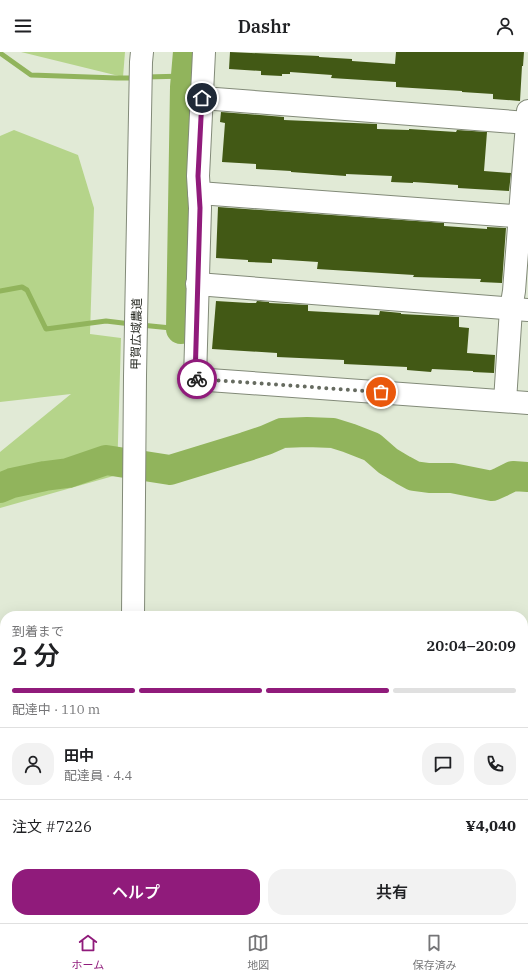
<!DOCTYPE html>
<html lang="ja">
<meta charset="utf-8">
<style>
:root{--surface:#fff;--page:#f2f2f2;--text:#202124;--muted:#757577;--line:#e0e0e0;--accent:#901b7b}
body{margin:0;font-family:"IBM Plex Serif","Noto Sans JP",serif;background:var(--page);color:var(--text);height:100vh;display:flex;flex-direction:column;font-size:15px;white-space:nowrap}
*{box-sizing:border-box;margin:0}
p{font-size:13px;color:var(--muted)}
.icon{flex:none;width:22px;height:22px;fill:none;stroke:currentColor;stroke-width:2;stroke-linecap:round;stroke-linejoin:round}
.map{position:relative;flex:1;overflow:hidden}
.sheet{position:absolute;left:0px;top:559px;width:528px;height:312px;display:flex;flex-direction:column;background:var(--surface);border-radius:16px 16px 0 0;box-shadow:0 4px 16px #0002}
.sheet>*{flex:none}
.pin{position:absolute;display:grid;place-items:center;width:34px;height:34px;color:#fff;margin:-17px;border:2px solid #fff;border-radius:50%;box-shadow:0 1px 4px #0007}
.courier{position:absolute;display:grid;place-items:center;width:40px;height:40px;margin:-20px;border:3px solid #901b7b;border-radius:50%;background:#fff;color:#222;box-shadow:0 1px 5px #0007}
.head em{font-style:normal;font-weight:600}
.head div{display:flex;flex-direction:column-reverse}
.head{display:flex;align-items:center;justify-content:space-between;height:68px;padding:0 12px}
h1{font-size:26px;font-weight:600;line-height:30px}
.bar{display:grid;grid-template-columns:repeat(4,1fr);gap:6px 4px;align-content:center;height:48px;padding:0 12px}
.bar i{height:5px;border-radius:3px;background:var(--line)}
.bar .current{background:var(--accent)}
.bar p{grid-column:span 4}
.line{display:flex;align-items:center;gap:10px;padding:0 12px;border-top:1px solid var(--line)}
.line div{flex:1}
.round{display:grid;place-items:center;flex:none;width:42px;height:42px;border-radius:16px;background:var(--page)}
.primary-button{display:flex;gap:8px;margin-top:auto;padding:8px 12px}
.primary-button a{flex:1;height:46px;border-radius:16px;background:var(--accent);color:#fff;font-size:16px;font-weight:600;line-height:46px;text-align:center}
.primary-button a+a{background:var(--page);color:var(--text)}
header{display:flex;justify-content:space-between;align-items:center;height:52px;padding:0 12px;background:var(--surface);font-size:18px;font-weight:600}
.dock{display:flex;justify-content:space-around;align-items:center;height:56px;border-top:1px solid var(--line);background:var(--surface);font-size:11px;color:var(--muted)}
.dock a{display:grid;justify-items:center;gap:2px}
.dock .current{color:var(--accent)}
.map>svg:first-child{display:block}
.green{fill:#b5d48a}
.water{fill:#91b45c}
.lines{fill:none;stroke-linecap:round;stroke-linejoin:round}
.stream{stroke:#91b45c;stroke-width:5}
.river{stroke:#91b45c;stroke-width:30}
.building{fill:#425915}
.minor-casing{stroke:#828a78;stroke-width:24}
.minor{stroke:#fff;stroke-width:22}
.done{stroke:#666b60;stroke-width:4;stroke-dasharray:0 7.2}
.route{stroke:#901b7b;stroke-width:5}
.labels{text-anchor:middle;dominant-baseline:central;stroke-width:4;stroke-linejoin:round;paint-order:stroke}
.street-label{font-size:12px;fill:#242720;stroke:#fff}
</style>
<header><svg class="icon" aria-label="menu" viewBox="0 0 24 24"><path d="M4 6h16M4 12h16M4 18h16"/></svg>Dashr<svg class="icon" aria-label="person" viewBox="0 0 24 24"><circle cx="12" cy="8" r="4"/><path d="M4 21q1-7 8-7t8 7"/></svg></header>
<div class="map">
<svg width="528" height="871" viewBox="0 0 528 871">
<rect width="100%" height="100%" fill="#e1ead6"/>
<!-- green -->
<g class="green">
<path d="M21,0H125L123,25Z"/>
<path d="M14,78L78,103L94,156L90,282L121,286L117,423L0,456V400L71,342L0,350V84Z"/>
<path d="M5,614V866H62L64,871H0V615Z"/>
<rect x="140" y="866" width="35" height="5"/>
<path d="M333,866H441V871H332Z"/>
</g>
<!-- water -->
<path class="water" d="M165,866H314L309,871H164Z"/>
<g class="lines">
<!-- stream -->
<g class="stream">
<path d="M0,1L31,23L117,26H136"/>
<path d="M146,25L186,24"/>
<path d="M0,239L22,235L27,238L46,277L106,269L131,272"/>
<path d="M141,273L181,277"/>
</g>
<!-- river -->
<g class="river">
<path d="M181,277L185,35L188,0"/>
<path d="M0,436L12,431L45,424L68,421L106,408L170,418L245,395L266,388L282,381L307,380L333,381L349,386L372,395L388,409L403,418L414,424L429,426H452L492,434L501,430L513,424L528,425"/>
</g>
</g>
<!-- building -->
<g class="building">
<path d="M230,0L319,4V5L352,7V9L395,12L396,0H524L523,14H522L520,49L493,47V42L462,40V39L396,35V30L331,26L332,23L290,20V22H282V24L261,23V19L229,17Z"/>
<path d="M221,60L284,65V68L377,72V77L409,78V77L456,80L457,78L487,80L484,119L511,121L509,139L458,136V133L413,130V131L391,130L392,124L346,122V124L291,120V119L256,117V112L222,110L225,71L220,70Z"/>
<path d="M218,155L444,171V174L487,177V175L506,176L502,231L480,230L481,227L413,225L414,223L317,217L318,210L272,207V211L248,210V208L216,206Z"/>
<path d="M216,249L249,251H256L257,249L269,250V251L308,253V259L379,263L380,259L401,261V262L459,265V275L469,276L467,301L495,303L494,321L473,320V319L432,317L431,320L407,318V315L344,312V308L277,305V301L212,297Z"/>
</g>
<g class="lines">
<!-- minor casing -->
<g class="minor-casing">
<g id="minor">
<path d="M204,0L198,124L200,156L195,327L528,351"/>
<path d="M202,46L528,71"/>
<path d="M199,141L528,165"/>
<path d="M197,232L528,258"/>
<path d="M505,349L511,257L514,239L528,59"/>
<path d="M133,564L135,324L141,10L142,0"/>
<path d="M0,639L5,637"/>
<path d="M523,693L528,696"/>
<path d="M130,866V871"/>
</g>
</g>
<!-- minor -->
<use href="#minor" class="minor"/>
</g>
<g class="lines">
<!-- done -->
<path class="done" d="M197,327L381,340"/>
<!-- route -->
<path class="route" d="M197,327H195L200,156L198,124L202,46"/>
</g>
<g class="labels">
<!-- street labels -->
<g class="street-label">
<text transform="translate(136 282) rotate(-89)">甲賀広域農道</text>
</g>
</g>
</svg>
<div class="pin" style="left:381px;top:340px;background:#ea580c"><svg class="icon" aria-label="bag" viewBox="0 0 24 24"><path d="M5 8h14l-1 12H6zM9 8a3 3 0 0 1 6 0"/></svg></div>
<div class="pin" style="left:202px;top:46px;background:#1f2937"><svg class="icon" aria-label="home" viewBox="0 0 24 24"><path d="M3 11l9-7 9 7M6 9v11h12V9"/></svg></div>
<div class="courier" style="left:197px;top:327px"><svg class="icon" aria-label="bike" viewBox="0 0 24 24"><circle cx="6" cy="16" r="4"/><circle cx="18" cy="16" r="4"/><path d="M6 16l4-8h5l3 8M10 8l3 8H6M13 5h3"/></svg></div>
<section class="sheet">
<div class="head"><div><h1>2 分</h1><p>到着まで</p></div><em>20:04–20:09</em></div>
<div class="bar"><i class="current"></i><i class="current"></i><i class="current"></i><i></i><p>配達中 · 110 m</p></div>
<div class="line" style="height:72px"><a class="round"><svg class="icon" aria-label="person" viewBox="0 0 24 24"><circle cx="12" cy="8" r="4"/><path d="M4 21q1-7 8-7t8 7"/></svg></a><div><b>田中</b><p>配達員 · 4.4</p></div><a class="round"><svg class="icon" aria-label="chat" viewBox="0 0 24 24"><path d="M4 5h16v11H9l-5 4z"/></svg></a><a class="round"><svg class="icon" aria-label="phone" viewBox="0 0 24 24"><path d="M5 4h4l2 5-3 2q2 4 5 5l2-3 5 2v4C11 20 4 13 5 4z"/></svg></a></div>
<div class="line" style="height:52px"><div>注文 #7226</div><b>¥4,040</b></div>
<div class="primary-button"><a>ヘルプ</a><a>共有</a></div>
</section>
</div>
<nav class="dock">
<a class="current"><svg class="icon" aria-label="home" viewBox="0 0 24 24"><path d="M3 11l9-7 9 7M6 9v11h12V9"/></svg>ホーム</a>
<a><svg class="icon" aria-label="map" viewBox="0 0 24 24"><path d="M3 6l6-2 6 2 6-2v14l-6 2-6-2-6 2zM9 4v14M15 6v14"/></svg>地図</a>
<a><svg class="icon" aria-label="saved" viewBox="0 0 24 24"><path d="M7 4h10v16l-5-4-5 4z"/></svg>保存済み</a>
</nav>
